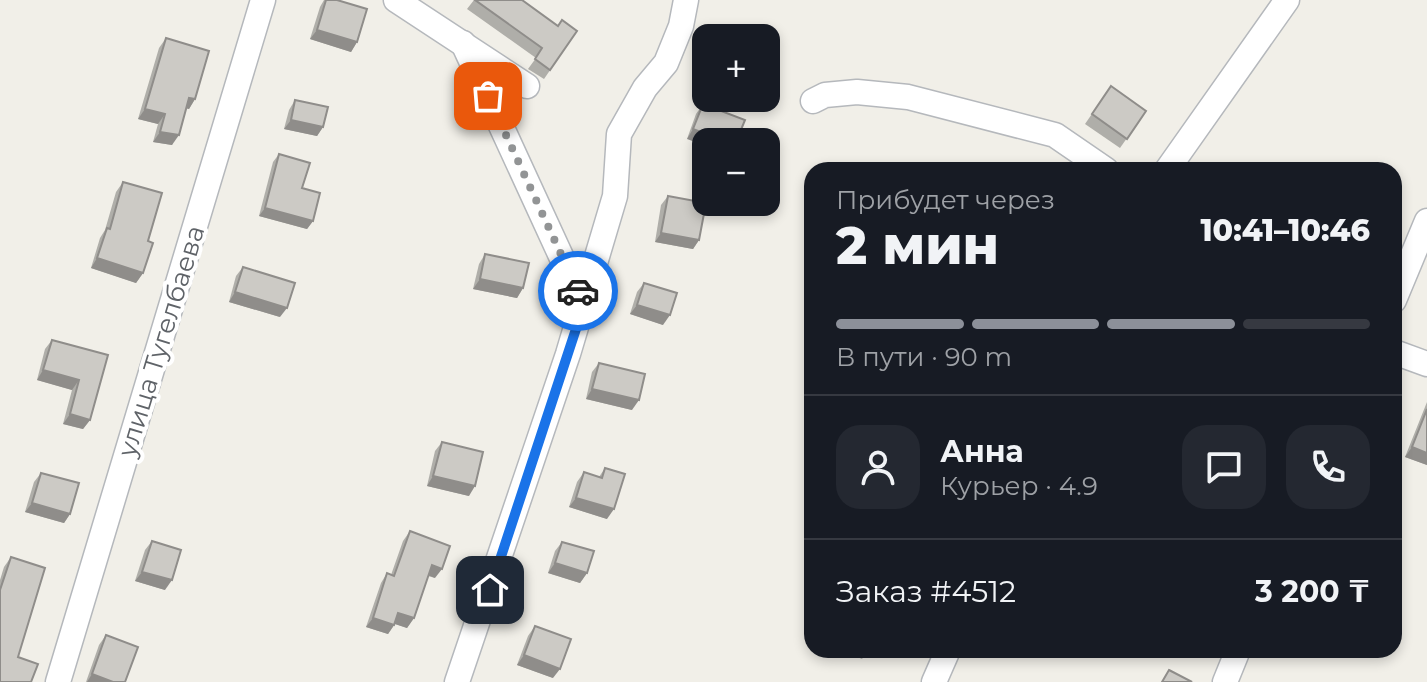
<!DOCTYPE html>
<html lang="ru">
<meta charset="utf-8">
<style>
:root{--surface:#171b24;--page:#242831;--text:#f1f3f6;--muted:#9ea1a6;--line:#363941;--accent:#8c9099}
body{margin:0;font-family:Montserrat,sans-serif;background:var(--page);color:var(--text);height:100vh;display:flex;flex-direction:column;font-size:30px;white-space:nowrap}
*{box-sizing:border-box;margin:0}
p{font-size:26px;color:var(--muted)}
.icon{flex:none;width:44px;height:44px;fill:none;stroke:currentColor;stroke-width:2;stroke-linecap:round;stroke-linejoin:round}
.map{position:relative;flex:1;overflow:hidden}
.details{position:absolute;left:804px;top:162px;width:598px;height:496px;display:flex;flex-direction:column;background:var(--surface);border-radius:24px;box-shadow:0 4px 12px #0003}
.details>*{flex:none}
.buttons{position:absolute;left:692px;top:24px;display:grid;gap:16px}
.buttons a{display:grid;place-items:center;width:88px;height:88px;border-radius:16px;background:var(--surface);box-shadow:0 4px 12px #0003;font-size:40px}
.pin{position:absolute;display:grid;place-items:center;width:68px;height:68px;color:#fff;margin:-34px;border-radius:16px;box-shadow:0 4px 12px #0006}
.courier{position:absolute;display:grid;place-items:center;width:80px;height:80px;margin:-40px;border:6px solid #1a73e8;border-radius:50%;background:#fff;color:#222;box-shadow:0 2px 10px #0007}
.head em{font-style:normal;font-weight:800}
.head div{display:flex;flex-direction:column-reverse}
.head{display:flex;align-items:center;justify-content:space-between;height:136px;padding:0 32px}
h1{font-size:52px;font-weight:800;line-height:60px}
.bar{display:grid;grid-template-columns:repeat(4,1fr);gap:12px 8px;align-content:center;height:96px;padding:0 32px}
.bar i{height:10px;border-radius:6px;background:var(--line)}
.bar .active{background:var(--accent)}
.bar p{grid-column:span 4}
.line{display:flex;align-items:center;gap:20px;padding:0 32px;border-top:2px solid var(--line)}
.line div{flex:1}
.round{display:grid;place-items:center;flex:none;width:84px;height:84px;border-radius:24px;background:var(--page)}
.map>svg:first-child{display:block}
.lines{fill:none;stroke-linecap:round;stroke-linejoin:round}
.minor-casing{stroke:#b5b8bc;stroke-width:27}
.minor{stroke:#fff;stroke-width:24}
.wall{fill:#afaea9}
.shaded-wall{fill:#8f8d8a}
.building{fill:#cccac5;stroke:#8f8d8a;stroke-width:2}
.done{stroke:#929495;stroke-width:8;stroke-dasharray:0 14.4}
.route{stroke:#1a73e8;stroke-width:10}
.labels{text-anchor:middle;dominant-baseline:central;stroke-width:8;stroke-linejoin:round;paint-order:stroke}
.street-label{font-size:26px;fill:#5f6368;stroke:#fff}
</style>
<div class="map">
<svg width="1427" height="682" viewBox="0 0 1427 682">
<rect width="100%" height="100%" fill="#f1efe8"/>
<g class="lines">
<!-- minor casing -->
<g class="minor-casing">
<g id="minor">
<path d="M396,0L527,86"/>
<path d="M463,43L583,304"/>
<path d="M813,101L825,95L857,92L908,97L1055,135L1106,170"/>
<path d="M1167,170L1287,0"/>
<path d="M1394,300L1427,221"/>
<path d="M1394,352L1427,364"/>
<path d="M58,682L263,0"/>
<path d="M457,682L568,354L615,196L619,134L645,88L666,63L681,26L686,0"/>
<path d="M934,682L948,650"/>
<path d="M1225,682L1238,650"/>
</g>
</g>
<!-- minor -->
<use href="#minor" class="minor"/>
</g>
<!-- wall -->
<g class="wall">
<path d="M324,0H337L357,42L351,52L310,39L320,7Z"/>
<path d="M474,0H522L558,26L577,31L544,79L528,69L536,58L467,9Z"/>
<path d="M166,38L195,99L189,109L186,108L172,145L153,142L158,124L138,119L159,48Z"/>
<path d="M1111,86L1146,111L1120,148L1085,124Z"/>
<path d="M295,100L323,127L317,136L284,129L289,110Z"/>
<path d="M703,104L745,120L687,139L696,114Z"/>
<path d="M279,154L302,188L313,221L307,229L259,216L273,162Z"/>
<path d="M123,182L148,241L143,273L136,283L91,268L100,238L105,230L116,192Z"/>
<path d="M668,196L699,240L693,249L655,242L661,205Z"/>
<path d="M485,254L523,288L517,298L473,289L479,264Z"/>
<path d="M243,267L280,317L229,302L236,276Z"/>
<path d="M644,283L663,325L630,314L637,292Z"/>
<path d="M52,340L108,355L90,420L83,429L63,424L72,390L37,380L45,349Z"/>
<path d="M599,363L632,410L586,399L592,372Z"/>
<path d="M1427,402V465L1405,457Z"/>
<path d="M442,442L469,496L427,486L435,451Z"/>
<path d="M605,468L607,519L569,507L577,482L584,472L599,477Z"/>
<path d="M41,473L70,514L64,523L25,512L34,482Z"/>
<path d="M410,531L435,578L428,576L414,618L407,628L395,624L388,634L366,627L381,583L387,573L391,575L403,541Z"/>
<path d="M152,541L165,590L135,581L145,550Z"/>
<path d="M562,542L587,573L580,583L548,573L555,551Z"/>
<path d="M11,557L18,657L0,682V580L4,567Z"/>
<path d="M535,626L553,678L517,665L528,636Z"/>
<path d="M106,635L125,682H86L99,645Z"/>
<path d="M841,650H868L862,659Z"/>
</g>
<!-- shaded-wall -->
<g class="shaded-wall">
<path d="M317,30L357,42L351,52L310,39Z"/>
<path d="M189,98L195,99L189,109L182,107Z"/>
<path d="M145,109L165,114L158,124L138,119Z"/>
<path d="M291,120L323,127L317,136L284,129Z"/>
<path d="M693,129L726,142H706V146L687,139Z"/>
<path d="M160,132L179,135L172,145L153,142Z"/>
<path d="M265,208L313,221L307,229L259,216Z"/>
<path d="M661,233L699,240L693,249L655,242Z"/>
<path d="M97,258L143,273L136,283L91,268Z"/>
<path d="M480,279L523,288L517,298L473,289Z"/>
<path d="M235,292L287,308L280,317L229,302Z"/>
<path d="M637,305L670,315L663,325L630,314Z"/>
<path d="M43,370L79,380L72,390L37,380Z"/>
<path d="M592,389L639,400L632,410L586,399Z"/>
<path d="M70,414L90,420L83,429L63,424Z"/>
<path d="M1412,447L1427,453V465L1405,457Z"/>
<path d="M433,476L475,486L469,496L427,486Z"/>
<path d="M576,498L614,509L607,519L569,507Z"/>
<path d="M32,503L70,514L64,523L25,512Z"/>
<path d="M555,563L587,573L580,583L548,573Z"/>
<path d="M432,565L442,569L435,578L425,574Z"/>
<path d="M142,572L172,580L165,590L135,581Z"/>
<path d="M398,613L414,618L407,628L392,623Z"/>
<path d="M373,618L394,625L388,634L366,627Z"/>
<path d="M524,655L560,669L553,678L517,665Z"/>
<path d="M92,674L113,682H87Z"/>
</g>
<!-- building -->
<g class="building">
<path d="M326,0H337L367,9L357,42L317,30Z"/>
<path d="M475,0H522L558,26L562,20L577,31L550,70L535,59L542,48Z"/>
<path d="M166,38L209,51L195,99L189,98L179,135L160,132L165,114L145,109Z"/>
<path d="M1111,86L1146,111L1127,139L1092,114Z"/>
<path d="M295,100L328,107L323,127L291,120Z"/>
<path d="M703,104L745,120L736,142H726L693,129Z"/>
<path d="M279,154L310,163L302,188L320,193L313,221L265,208Z"/>
<path d="M123,182L162,193L148,241L153,243L143,273L97,258L107,228L110,229Z"/>
<path d="M668,196L706,203L699,240L661,233Z"/>
<path d="M485,254L529,263L523,288L480,279Z"/>
<path d="M243,267L295,283L287,308L235,292Z"/>
<path d="M644,283L677,293L670,315L637,305Z"/>
<path d="M52,340L108,355L90,420L70,414L79,380L43,370Z"/>
<path d="M599,363L645,374L639,400L592,389Z"/>
<path d="M1427,409V453L1412,447Z"/>
<path d="M442,442L483,452L475,486L433,476Z"/>
<path d="M605,468L625,474L614,509L576,498L584,472L602,478Z"/>
<path d="M41,473L79,483L70,514L32,503Z"/>
<path d="M410,531L450,546L442,569L432,565L414,618L398,613L394,625L373,618L387,573L394,576Z"/>
<path d="M152,541L181,550L172,580L142,572Z"/>
<path d="M562,542L594,551L587,573L555,563Z"/>
<path d="M11,557L45,568L18,657L38,664L31,682H0V590Z"/>
<path d="M535,626L571,639L560,669L524,655Z"/>
<path d="M106,635L138,647L125,682H113L92,674Z"/>
<path d="M1169,670L1192,682H1162Z"/>
</g>
<g class="lines">
<!-- done -->
<path class="done" d="M488,96L578,291"/>
<!-- route -->
<path class="route" d="M490,590L576,329L583,304L578,291"/>
</g>
<g class="labels">
<!-- street labels -->
<g class="street-label">
<text transform="translate(161 341) rotate(-73)">улица Тугелбаева</text>
</g>
</g>
</svg>
<div class="buttons">
<a>+</a>
<a>−</a>
</div>
<div class="pin" style="left:488px;top:96px;background:#ea580c"><svg class="icon" aria-label="bag" viewBox="0 0 24 24"><path d="M5 8h14l-1 12H6zM9 8a3 3 0 0 1 6 0"/></svg></div>
<div class="pin" style="left:490px;top:590px;background:#1f2937"><svg class="icon" aria-label="home" viewBox="0 0 24 24"><path d="M3 11l9-7 9 7M6 9v11h12V9"/></svg></div>
<div class="courier" style="left:578px;top:291px"><svg class="icon" aria-label="car" viewBox="0 0 24 24"><path d="M5 17H2v-5l4-1 3-4h7l3 4 3 1v5h-3M9 17h6M6 11h13"/><circle cx="7" cy="17" r="2"/><circle cx="17" cy="17" r="2"/></svg></div>
<section class="details">
<div class="head"><div><h1>2 мин</h1><p>Прибудет через</p></div><em>10:41–10:46</em></div>
<div class="bar"><i class="active"></i><i class="active"></i><i class="active"></i><i></i><p>В пути · 90 m</p></div>
<div class="line" style="height:144px"><a class="round"><svg class="icon" aria-label="person" viewBox="0 0 24 24"><circle cx="12" cy="8" r="4"/><path d="M4 21q1-7 8-7t8 7"/></svg></a><div><b>Анна</b><p>Курьер · 4.9</p></div><a class="round"><svg class="icon" aria-label="chat" viewBox="0 0 24 24"><path d="M4 5h16v11H9l-5 4z"/></svg></a><a class="round"><svg class="icon" aria-label="phone" viewBox="0 0 24 24"><path d="M5 4h4l2 5-3 2q2 4 5 5l2-3 5 2v4C11 20 4 13 5 4z"/></svg></a></div>
<div class="line" style="height:104px"><div>Заказ #4512</div><b>3 200 ₸</b></div>
</section>
</div>
